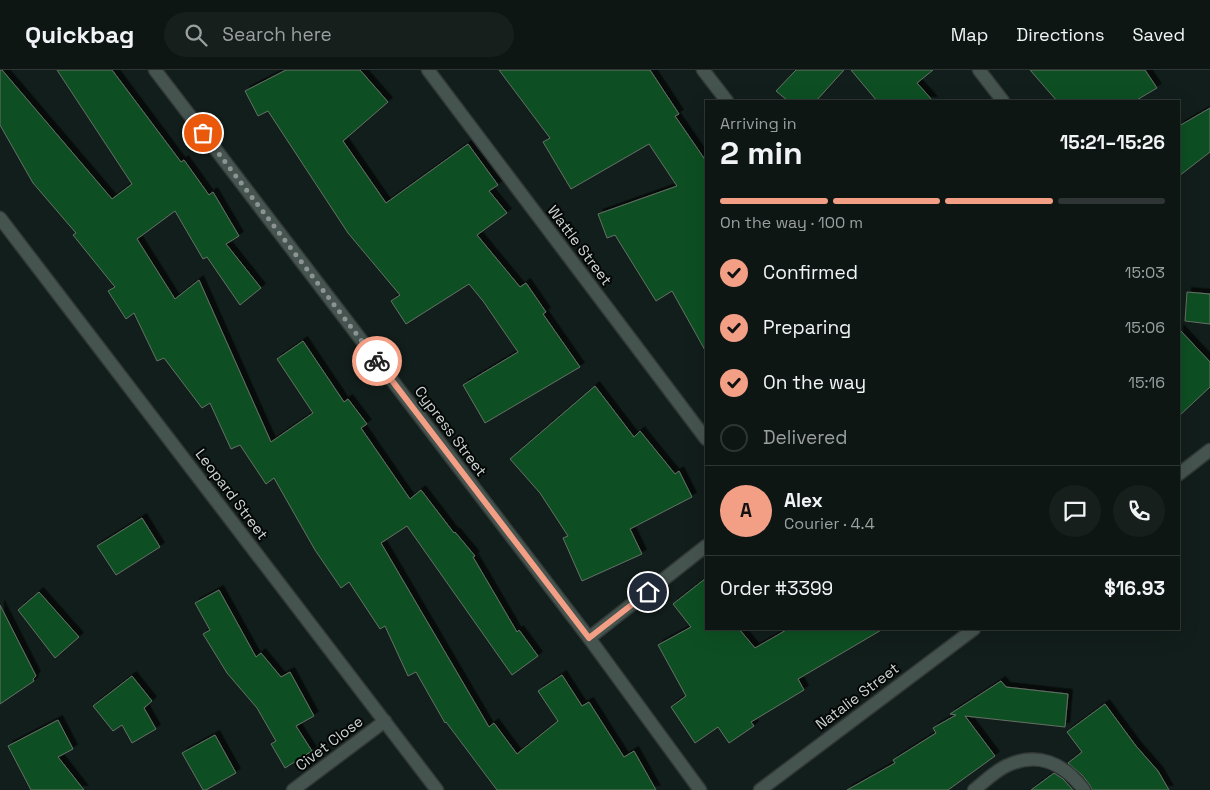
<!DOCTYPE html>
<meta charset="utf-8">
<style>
:root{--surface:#0e1614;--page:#171f1d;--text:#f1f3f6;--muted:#9b9fa0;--line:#2e3534;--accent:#f39f85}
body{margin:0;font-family:"Space Grotesk",sans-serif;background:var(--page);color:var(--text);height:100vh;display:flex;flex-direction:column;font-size:19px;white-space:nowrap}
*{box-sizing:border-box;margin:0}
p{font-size:16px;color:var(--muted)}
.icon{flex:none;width:28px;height:28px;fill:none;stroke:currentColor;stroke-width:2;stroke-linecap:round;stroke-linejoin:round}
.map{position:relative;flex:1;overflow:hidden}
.panel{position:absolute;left:705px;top:30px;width:475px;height:530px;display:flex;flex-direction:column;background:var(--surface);border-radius:0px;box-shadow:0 5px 20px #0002,0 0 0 1px var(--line)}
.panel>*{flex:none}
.pin{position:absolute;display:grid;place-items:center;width:42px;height:42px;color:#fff;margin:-21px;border:2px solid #fff;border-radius:50%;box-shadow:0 1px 5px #0007}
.courier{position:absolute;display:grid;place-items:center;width:50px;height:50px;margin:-25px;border:4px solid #f39f85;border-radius:50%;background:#fff;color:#222;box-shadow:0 1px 6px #0007}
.headline em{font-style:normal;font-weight:600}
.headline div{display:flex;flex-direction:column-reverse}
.headline{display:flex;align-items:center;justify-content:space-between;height:85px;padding:0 15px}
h1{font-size:32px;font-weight:600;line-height:38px}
.bar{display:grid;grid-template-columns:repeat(4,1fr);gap:8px 5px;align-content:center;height:60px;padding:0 15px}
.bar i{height:6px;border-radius:4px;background:var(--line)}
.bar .current{background:var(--accent)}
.bar p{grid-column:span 4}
.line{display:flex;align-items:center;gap:12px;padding:0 15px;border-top:1px solid var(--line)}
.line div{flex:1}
.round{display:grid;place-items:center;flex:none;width:52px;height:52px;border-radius:26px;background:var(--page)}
ol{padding:0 15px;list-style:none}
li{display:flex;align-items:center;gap:15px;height:55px}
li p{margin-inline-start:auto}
li .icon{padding:5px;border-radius:50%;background:var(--accent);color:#111;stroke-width:4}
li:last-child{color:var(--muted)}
li i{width:28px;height:28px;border:2px solid var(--line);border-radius:50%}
header{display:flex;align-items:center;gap:30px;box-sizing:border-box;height:70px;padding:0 25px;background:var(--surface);border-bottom:1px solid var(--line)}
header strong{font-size:24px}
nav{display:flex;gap:28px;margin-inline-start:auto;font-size:18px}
.search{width:350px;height:45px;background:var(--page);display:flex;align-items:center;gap:12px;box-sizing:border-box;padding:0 18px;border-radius:28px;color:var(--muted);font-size:19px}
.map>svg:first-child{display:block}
.building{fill:#0e5021;stroke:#667067;filter:url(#shadow)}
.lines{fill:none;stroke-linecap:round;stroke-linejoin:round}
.minor-casing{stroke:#323937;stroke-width:15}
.minor{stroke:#465450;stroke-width:12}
.done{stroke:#8b9492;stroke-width:5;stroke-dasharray:0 9}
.route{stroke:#f39f85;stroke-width:6}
.labels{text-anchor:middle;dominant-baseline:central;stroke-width:4;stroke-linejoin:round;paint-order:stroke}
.street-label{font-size:15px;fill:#ccd4d2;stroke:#040706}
</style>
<header>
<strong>Quickbag</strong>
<div class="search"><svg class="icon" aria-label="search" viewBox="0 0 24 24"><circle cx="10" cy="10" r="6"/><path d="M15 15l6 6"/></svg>Search here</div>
<nav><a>Map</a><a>Directions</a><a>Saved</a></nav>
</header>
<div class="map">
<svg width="1210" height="720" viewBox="0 0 1210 720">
<defs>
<filter id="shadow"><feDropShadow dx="4.5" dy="-4.5" stdDeviation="0" flood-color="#0009"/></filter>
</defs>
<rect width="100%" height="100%" fill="#121e1b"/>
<!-- building -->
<g class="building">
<path d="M0,0H2L112,129L132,114L57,0H112L181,92L184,90L209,125L213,122L239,166L226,174L261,218L240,235L207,187L203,189L175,141L137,169L175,229L199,210L271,372L313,343L277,289L303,271L344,332L348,329L367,354L361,358L410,429L421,420L454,463L455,462L475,486L473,487L517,562L519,560L538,586L512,605L407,456L381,473L489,657L494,653L517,684L558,651L538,621L562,605L582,636L589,632L624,687L634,681L656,720H497L446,652L445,653L416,602L408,606L385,556L380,559L349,512L341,518L315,480L274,408L266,414L240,375L231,379L210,333L202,338L164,288L157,291L134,243L126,249L108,221L115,217L73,165L76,163L33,113L0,55Z"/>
<path d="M286,0H360L388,32L343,71L386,133L468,74L498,115L489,121L507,143L477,165L520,217L526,213L546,242L543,244L580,297L485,353L463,315L518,282L483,231L469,214L406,254L391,231L400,225L348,163L268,41L258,46L245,21Z"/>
<path d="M499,0H650L679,44L675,46L706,91V282L672,221L656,231L615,165L607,168L598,144L677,116L649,74L571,119L543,72L550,68Z"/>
<path d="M796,0H844L816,31H788L776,21Z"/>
<path d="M851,0H933L917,13L933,31H877Z"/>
<path d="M1030,0H1145L1157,18L1135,31H1057Z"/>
<path d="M1210,38V82L1179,106V56Z"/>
<path d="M1187,222L1210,224V254L1185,251Z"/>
<path d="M1179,259L1210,292V317L1179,346Z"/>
<path d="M595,316L634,367L640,361L675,404L679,401L692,427L630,459L642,484L582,511L563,468L568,466L540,423L510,389Z"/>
<path d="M142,448L160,477L116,505L97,476Z"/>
<path d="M706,508V559H739L755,578L788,559H883L798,609L804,620L751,652L754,656L729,673L718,657L695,673L671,637L686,626L658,575L691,557L673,534Z"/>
<path d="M219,520L256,587L261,583L281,607L290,602L314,646L296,656L312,681L285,698L271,674L276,671L257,638L227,603L203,564L210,560L195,533Z"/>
<path d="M39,522L79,567L55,588L18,540Z"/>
<path d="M0,535L36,606L33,609L34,611L0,634Z"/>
<path d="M132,606L152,631L144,638L156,659L132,673L122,655L113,661L93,636Z"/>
<path d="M1001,611L1006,617L1068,624L1065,657L965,646L995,686L948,720H847L895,693L893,690L936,663L933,658L956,645L950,644Z"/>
<path d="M1105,634L1136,676L1158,701L1169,720H1092L1090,715L1082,705L1068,693L1082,682L1067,662Z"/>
<path d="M58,650L73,679L58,687L84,720H31L8,676Z"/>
<path d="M215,665L236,703L206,720H203L182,683Z"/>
<path d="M1054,703L1063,709L1073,720H1031Z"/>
</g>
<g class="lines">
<!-- minor casing -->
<g class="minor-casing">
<g id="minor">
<path d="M155,0L589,568L700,720"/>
<path d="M428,0L706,369"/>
<path d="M703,0L727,31"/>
<path d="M979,0L1003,31"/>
<path d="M0,148L437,720"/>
<path d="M1179,404L1210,380"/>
<path d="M589,568L706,476"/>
<path d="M293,720L385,651"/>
<path d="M760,720L974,559"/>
<path d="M974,720C984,712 994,702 1006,696C1037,681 1064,693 1084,720"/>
</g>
</g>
<!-- minor -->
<use href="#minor" class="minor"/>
</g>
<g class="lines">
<!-- done -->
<path class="done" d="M203,63L377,291"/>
<!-- route -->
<path class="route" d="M377,291L589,568L648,522"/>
</g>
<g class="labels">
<!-- street labels -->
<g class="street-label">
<text transform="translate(580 175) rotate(53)">Wattle Street</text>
<text transform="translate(451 361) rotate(53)">Cypress Street</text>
<text transform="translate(232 424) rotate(53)">Leopard Street</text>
<text transform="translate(857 626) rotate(-37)">Natalie Street</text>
<text transform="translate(329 673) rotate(-37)">Civet Close</text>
</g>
</g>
</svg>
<div class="pin" style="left:203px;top:63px;background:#ea580c"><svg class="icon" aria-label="bag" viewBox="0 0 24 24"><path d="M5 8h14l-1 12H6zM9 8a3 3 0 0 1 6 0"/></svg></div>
<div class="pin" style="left:648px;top:522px;background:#1f2937"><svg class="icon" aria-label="home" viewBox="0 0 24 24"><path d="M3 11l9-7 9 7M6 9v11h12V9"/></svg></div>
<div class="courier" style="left:377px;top:291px"><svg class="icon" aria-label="bike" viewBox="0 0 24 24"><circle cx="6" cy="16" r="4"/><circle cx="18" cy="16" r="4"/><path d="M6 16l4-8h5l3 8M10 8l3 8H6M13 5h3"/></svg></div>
<section class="panel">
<div class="headline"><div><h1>2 min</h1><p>Arriving in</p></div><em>15:21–15:26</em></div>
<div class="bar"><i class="current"></i><i class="current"></i><i class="current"></i><i></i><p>On the way · 100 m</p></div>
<ol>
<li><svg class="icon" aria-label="check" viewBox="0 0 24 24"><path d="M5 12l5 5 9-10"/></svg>Confirmed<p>15:03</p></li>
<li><svg class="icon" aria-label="check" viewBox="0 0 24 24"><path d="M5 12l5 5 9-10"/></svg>Preparing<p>15:06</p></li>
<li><svg class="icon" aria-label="check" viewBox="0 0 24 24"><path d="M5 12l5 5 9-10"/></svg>On the way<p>15:16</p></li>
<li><i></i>Delivered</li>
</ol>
<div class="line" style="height:90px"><b class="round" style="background:var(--accent);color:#111">A</b><div><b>Alex</b><p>Courier · 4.4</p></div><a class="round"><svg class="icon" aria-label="chat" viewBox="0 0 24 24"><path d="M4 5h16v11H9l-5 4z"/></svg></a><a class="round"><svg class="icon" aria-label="phone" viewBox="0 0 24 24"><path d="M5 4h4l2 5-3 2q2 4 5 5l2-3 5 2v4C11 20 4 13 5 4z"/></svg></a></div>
<div class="line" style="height:65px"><div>Order #3399</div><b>$16.93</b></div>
</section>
</div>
